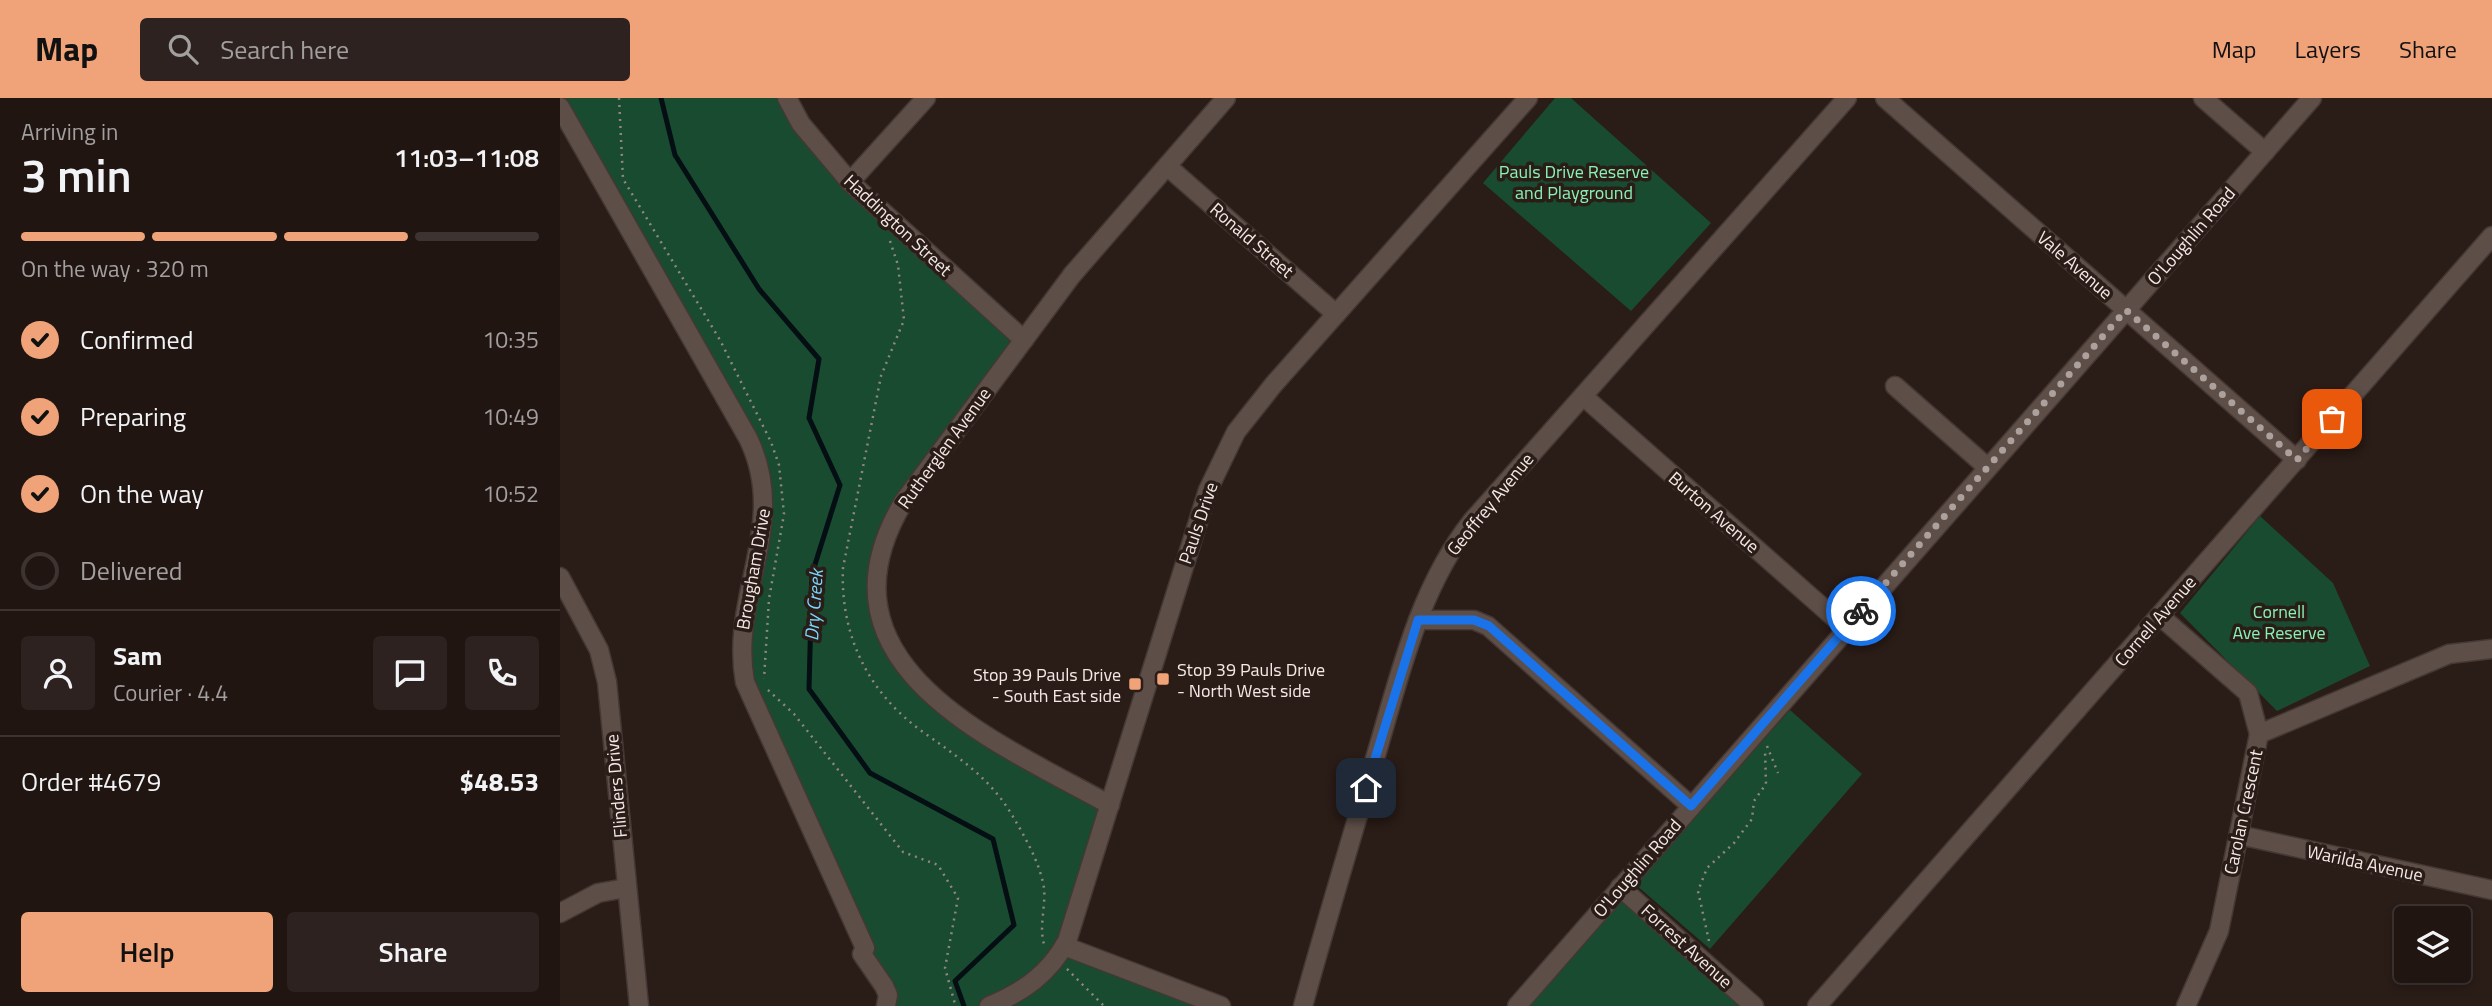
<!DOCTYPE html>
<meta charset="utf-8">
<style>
:root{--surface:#201511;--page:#2d221f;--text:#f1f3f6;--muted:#a29f9f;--line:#3d3431;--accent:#f0a279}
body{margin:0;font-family:"Titillium Web",sans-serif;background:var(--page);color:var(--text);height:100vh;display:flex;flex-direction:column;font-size:26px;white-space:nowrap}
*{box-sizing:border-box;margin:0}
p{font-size:23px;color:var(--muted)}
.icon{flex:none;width:38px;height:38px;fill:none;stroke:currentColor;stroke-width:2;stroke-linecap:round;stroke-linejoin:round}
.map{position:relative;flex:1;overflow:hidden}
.sheet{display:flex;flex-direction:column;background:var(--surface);width:560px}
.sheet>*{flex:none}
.fabs{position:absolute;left:1834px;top:808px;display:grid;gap:14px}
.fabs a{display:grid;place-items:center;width:77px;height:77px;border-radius:7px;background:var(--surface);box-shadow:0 4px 10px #0003,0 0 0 2px var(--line);font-size:35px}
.pin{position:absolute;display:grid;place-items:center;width:60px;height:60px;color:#fff;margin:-30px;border-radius:14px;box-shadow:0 4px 10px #0006}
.courier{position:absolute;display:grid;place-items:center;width:70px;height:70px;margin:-35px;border:5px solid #1a73e8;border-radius:50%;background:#fff;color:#222;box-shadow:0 2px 9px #0007}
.overview em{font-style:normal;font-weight:600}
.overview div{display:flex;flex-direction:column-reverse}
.overview{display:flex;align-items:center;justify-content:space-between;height:119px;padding:0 21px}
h1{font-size:46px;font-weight:600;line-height:52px}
.bar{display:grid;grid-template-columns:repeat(4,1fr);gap:10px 7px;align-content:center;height:84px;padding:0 21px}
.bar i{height:9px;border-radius:5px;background:var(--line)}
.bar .on{background:var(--accent)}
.bar p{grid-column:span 4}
.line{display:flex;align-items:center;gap:18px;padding:0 21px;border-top:2px solid var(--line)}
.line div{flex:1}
.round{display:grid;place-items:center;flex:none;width:74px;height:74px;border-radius:7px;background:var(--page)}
ol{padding:0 21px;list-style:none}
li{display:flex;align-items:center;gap:21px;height:77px}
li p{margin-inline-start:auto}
li .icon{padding:7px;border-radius:50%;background:var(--accent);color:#111;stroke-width:4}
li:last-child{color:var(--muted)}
li i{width:38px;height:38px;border:4px solid var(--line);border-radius:50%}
.cta{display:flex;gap:14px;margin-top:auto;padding:14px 21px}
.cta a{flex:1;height:80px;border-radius:7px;background:var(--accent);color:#111;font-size:28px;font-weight:600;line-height:80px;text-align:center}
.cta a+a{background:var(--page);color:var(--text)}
header{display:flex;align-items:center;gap:42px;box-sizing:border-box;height:98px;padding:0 35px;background:var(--accent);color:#111}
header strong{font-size:33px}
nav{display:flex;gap:38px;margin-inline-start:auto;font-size:24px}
.search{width:490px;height:63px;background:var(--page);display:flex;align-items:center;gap:18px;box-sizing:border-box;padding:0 24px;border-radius:7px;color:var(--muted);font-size:26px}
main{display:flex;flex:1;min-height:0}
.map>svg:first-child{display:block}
.green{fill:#194b30}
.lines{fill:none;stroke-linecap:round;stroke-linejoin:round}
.stream{stroke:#040e13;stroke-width:5}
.minor-casing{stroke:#443835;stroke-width:21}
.path{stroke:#938682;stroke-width:2.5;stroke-dasharray:2 5;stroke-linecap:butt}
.minor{stroke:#5e4e48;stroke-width:18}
.done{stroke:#ada19e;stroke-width:7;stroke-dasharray:0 12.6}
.route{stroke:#1a73e8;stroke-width:9}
.poi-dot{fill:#f0a279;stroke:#2a1c17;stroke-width:2.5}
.labels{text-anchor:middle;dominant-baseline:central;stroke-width:7;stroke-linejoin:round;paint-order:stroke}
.park-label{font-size:18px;fill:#89f1b3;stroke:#2a1c17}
.street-label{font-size:18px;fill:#f4e9e6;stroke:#2a1c17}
.poi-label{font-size:18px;fill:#f4e9e6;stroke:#2a1c17;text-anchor:start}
.water-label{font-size:19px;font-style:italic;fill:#7ad7fe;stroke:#2a1c17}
</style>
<header>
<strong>Map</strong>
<div class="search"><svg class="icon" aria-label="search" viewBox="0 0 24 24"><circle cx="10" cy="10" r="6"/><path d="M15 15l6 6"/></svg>Search here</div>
<nav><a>Map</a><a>Layers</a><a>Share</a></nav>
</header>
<main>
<section class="sheet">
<div class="overview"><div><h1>3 min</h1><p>Arriving in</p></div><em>11:03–11:08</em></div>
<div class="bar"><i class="on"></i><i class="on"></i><i class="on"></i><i></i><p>On the way · 320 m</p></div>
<ol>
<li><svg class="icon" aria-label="check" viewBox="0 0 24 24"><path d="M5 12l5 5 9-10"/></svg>Confirmed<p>10:35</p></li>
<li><svg class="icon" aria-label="check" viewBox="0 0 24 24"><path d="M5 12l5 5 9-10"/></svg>Preparing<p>10:49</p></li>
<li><svg class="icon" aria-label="check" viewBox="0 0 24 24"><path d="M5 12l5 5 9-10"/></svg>On the way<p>10:52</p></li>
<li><i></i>Delivered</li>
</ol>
<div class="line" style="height:126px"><a class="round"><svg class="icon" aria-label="person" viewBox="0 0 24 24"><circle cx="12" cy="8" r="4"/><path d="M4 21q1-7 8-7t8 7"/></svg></a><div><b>Sam</b><p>Courier · 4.4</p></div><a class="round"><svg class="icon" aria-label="chat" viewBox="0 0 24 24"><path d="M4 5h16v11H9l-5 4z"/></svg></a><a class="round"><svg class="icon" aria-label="phone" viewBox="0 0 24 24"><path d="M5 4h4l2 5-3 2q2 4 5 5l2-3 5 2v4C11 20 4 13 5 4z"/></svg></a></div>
<div class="line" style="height:91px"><div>Order #4679</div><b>$48.53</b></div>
<div class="cta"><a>Help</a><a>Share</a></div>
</section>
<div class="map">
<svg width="1932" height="908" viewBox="0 0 1932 908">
<rect width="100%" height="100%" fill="#2a1c17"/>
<!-- green -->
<g class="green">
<path d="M0,0H227L271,64L464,242L338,412L320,507L362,590L550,707L502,854L665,908H326L187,593L203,381L0,12Z"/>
<path d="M995,0H1011L1151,125L1071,213L923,85Z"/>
<path d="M1700,418L1773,485L1810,568L1717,613L1620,515Z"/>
<path d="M1230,612L1302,676L1150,851L1076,787Z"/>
<path d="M1060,789L1194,908H952Z"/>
</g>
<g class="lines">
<!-- stream -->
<path class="stream" d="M101,0L115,57L199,191L259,261L249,320L280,387L252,476L249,591L310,675L433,741L454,827L395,883L404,908"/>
<!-- minor casing -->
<g class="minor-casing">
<g id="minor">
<path d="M227,0L241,26L290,84L464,242"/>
<path d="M1325,0L1737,362"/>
<path d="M1643,0L1705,54"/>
<path d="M0,9L188,340C230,426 169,497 185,584L305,850L302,856L324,888L328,897L326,908"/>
<path d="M607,68L776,216"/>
<path d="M290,84L366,0"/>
<path d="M1335,288L1427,369"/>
<path d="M1023,298L1286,530"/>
<path d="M0,479L39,552L47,584L79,908"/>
<path d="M1600,518L1688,595L1699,636"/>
<path d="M858,522H914L928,528L1131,708"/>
<path d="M550,707C437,644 245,567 344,403L512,177L666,0"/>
<path d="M1679,737L1932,792"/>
<path d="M1060,789L1194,908"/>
<path d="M0,815L38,795L66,790"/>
<path d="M504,848L661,908"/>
<path d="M429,908C463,894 489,876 507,843L648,392L676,334L714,286L968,0"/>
<path d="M743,908C766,824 791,741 816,657C840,577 859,490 912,423L1287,0"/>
<path d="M957,908L1752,0"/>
<path d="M1257,908L1932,138"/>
<path d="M1626,908L1659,833L1699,636L1889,556L1932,551"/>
</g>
</g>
<!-- path -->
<g class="path">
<path d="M59,0L63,81L160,242L211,344L219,367L224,416L209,501L204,581"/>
<path d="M330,143L338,167L344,222L321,278L283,470C280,537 308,595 363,634C398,659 430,680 452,717C465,739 480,765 484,790C486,809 478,831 485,849"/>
<path d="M208,592L234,616L343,754L378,767L398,800L385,870L395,906"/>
<path d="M1207,648L1218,675"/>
<path d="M1149,843L1138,793L1147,770L1174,745L1192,721L1194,703L1206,686L1205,652"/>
<path d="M507,871L544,908"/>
</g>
<!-- minor -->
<use href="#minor" class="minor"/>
</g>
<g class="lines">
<!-- done -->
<path class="done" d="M1301,513L1566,212L1737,362L1772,321"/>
<!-- route -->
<path class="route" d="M806,690L858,522H914L929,528L1131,708L1301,513"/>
</g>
<!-- markers -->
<g class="poi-dot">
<rect x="596" y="574" width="14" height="14" rx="3.5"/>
<rect x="568" y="579" width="14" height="14" rx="3.5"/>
</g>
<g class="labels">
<!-- park labels -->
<g class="park-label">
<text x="1014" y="73">Pauls Drive Reserve<tspan x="1014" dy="21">and Playground</tspan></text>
<text x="1719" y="513">Cornell<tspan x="1719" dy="21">Ave Reserve</tspan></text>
</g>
<!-- street labels -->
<g class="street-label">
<text transform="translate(338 127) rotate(43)">Haddington Street</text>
<text transform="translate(1631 138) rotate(-49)">O'Loughlin Road</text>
<text transform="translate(692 142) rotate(41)">Ronald Street</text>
<text transform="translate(1515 167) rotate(41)">Vale Avenue</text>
<text transform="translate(384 350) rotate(-54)">Rutherglen Avenue</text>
<text transform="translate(930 406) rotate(-51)">Geoffrey Avenue</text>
<text transform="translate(1154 414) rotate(41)">Burton Avenue</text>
<text transform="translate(638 425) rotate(-71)">Pauls Drive</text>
<text transform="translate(193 471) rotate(-80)">Brougham Drive</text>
<text transform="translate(1595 523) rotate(-49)">Cornell Avenue</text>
<text transform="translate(56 688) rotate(-95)">Flinders Drive</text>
<text transform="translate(1683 714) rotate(-78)">Carolan Crescent</text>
<text transform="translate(1805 765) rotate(12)">Warilda Avenue</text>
<text transform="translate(1077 770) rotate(-49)">O'Loughlin Road</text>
<text transform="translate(1127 848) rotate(42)">Forrest Avenue</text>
</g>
<!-- poi labels -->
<g class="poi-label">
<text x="617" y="571">Stop 39 Pauls Drive<tspan x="617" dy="21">- North West side</tspan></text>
<text x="561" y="576" text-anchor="end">Stop 39 Pauls Drive<tspan x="561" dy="21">- South East side</tspan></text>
</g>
<!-- water labels -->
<g class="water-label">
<text transform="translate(253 507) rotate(-86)">Dry Creek</text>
</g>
</g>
</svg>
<div class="fabs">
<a><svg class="icon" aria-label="layers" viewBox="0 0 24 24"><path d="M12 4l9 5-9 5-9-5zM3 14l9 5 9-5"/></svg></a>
</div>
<div class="pin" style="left:1772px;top:321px;background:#ea580c"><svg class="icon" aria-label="bag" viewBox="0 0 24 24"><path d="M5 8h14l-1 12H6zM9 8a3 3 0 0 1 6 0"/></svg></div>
<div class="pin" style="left:806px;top:690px;background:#1f2937"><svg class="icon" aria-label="home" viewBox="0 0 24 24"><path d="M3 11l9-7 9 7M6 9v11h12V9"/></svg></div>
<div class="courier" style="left:1301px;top:513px"><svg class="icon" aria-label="bike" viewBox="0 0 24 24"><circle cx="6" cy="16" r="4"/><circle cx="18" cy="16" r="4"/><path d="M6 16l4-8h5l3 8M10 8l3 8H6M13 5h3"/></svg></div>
</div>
</main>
